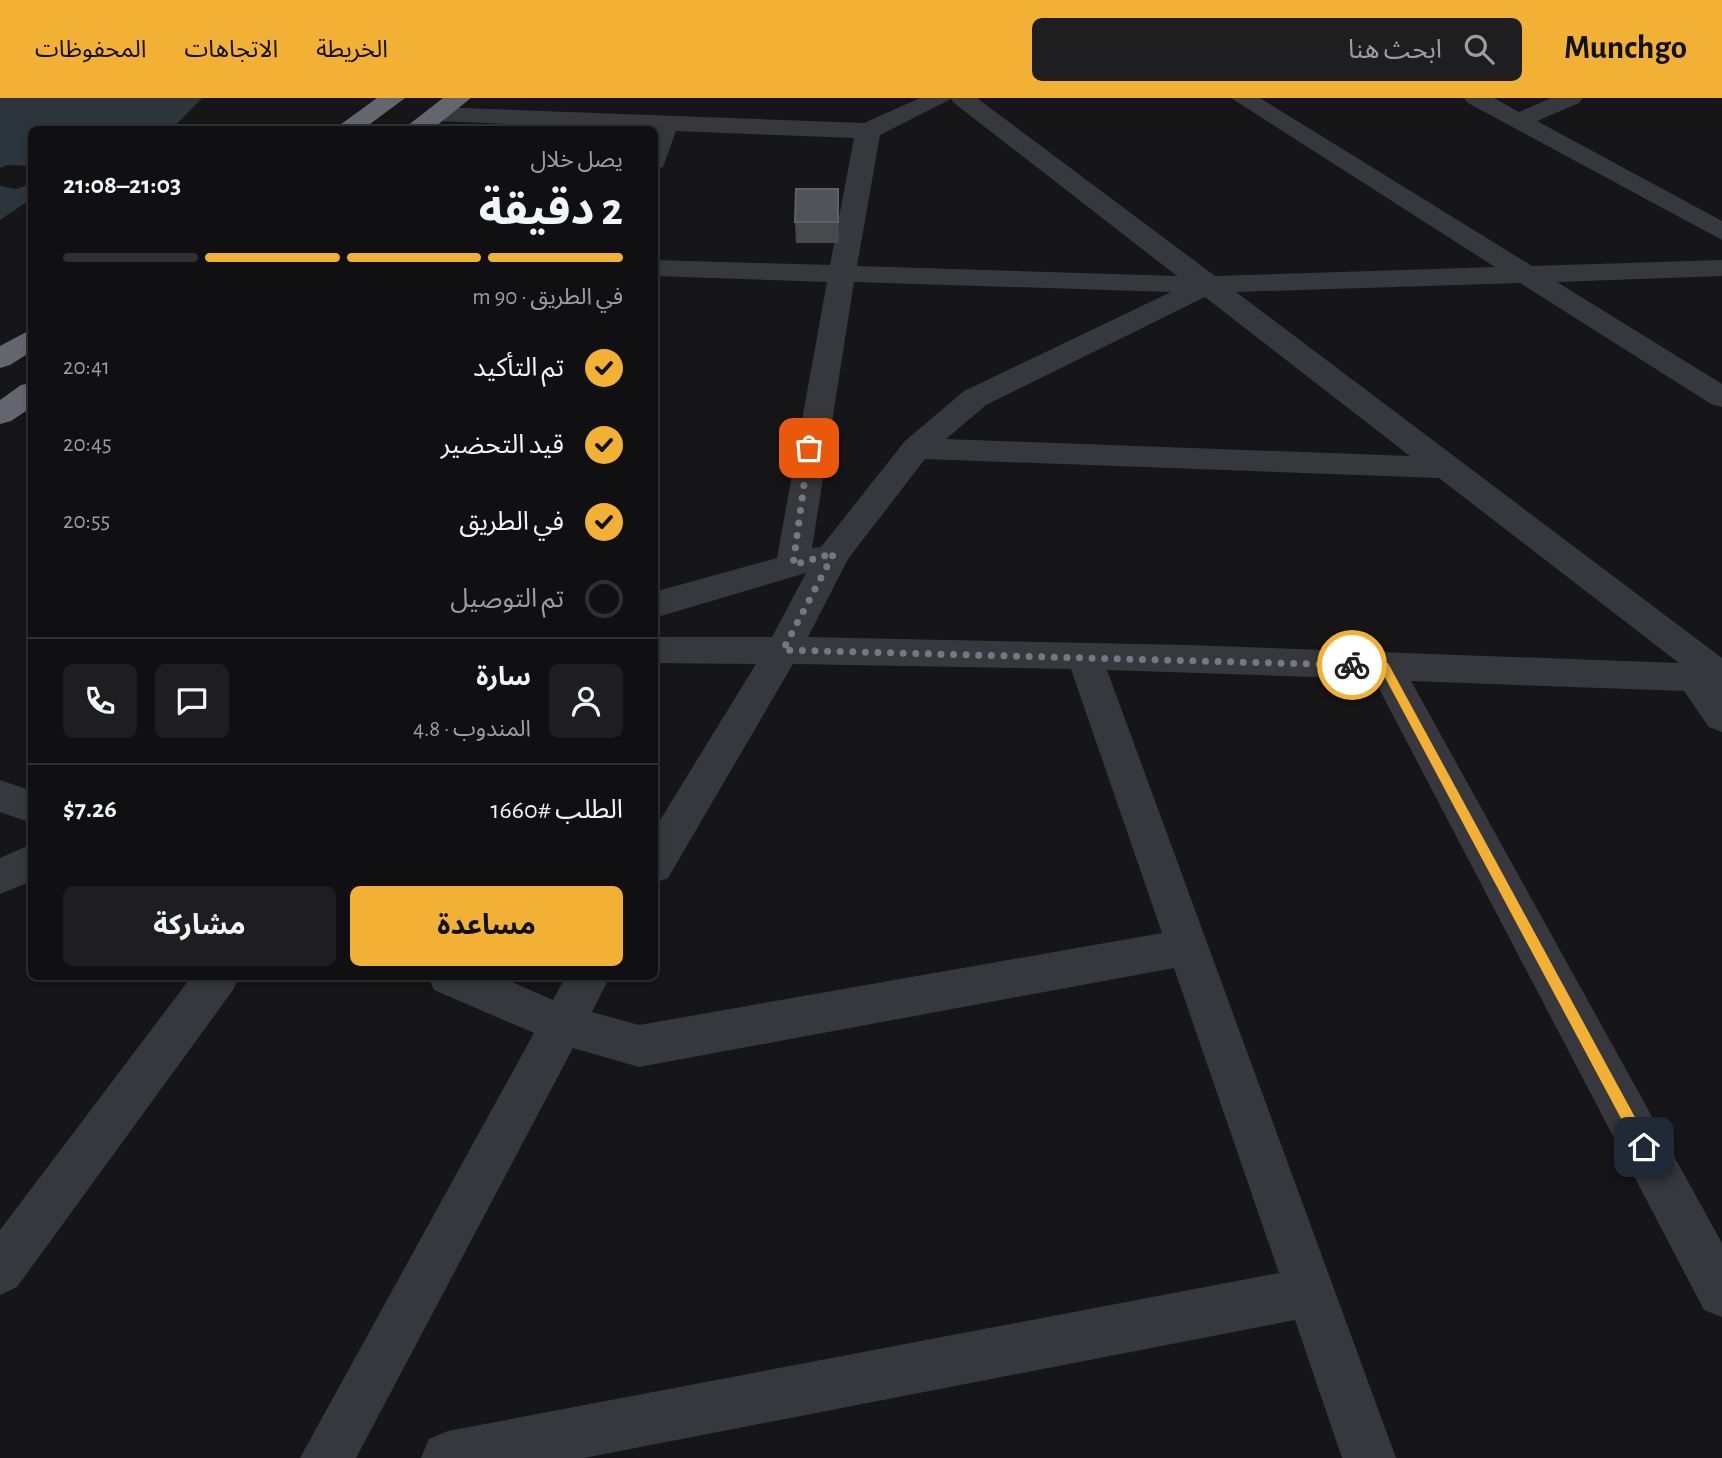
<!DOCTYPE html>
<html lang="ar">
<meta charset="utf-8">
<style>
:root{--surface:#101012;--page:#1e1e20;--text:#f1f3f6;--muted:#9c9d9f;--line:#303032;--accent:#f2b134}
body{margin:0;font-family:"Alegreya Sans","Noto Sans Arabic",sans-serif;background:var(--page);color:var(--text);direction:rtl;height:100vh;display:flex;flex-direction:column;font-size:26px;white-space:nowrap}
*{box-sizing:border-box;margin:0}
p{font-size:23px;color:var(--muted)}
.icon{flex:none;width:38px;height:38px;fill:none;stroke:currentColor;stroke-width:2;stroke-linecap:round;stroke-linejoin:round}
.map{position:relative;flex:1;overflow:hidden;direction:ltr}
.panel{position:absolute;left:28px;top:28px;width:630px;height:854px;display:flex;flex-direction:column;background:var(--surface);border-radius:10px;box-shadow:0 4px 10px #0003,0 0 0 2px var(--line);direction:rtl}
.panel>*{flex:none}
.pin{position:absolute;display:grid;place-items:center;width:60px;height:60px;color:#fff;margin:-30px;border-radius:14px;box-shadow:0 4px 10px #0006}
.courier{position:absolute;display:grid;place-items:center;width:70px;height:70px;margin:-35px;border:5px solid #f2b134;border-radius:50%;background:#fff;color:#222;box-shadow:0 2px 9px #0007}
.overview em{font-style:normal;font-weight:700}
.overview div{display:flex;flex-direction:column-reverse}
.overview{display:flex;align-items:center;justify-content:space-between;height:119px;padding:0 35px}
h1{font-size:46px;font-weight:700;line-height:52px}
.bar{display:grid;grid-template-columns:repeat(4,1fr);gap:10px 7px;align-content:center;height:84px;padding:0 35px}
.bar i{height:9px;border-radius:5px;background:var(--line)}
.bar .current{background:var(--accent)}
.bar p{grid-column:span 4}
.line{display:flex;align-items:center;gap:18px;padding:0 35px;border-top:2px solid var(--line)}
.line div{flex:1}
.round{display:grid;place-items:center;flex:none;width:74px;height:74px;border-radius:10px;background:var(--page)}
ol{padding:0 35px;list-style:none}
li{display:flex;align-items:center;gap:21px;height:77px}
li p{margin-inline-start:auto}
li .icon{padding:7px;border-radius:50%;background:var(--accent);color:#111;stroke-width:4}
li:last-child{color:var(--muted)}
li i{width:38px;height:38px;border:4px solid var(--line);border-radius:50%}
.primary-button{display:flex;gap:14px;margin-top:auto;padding:14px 35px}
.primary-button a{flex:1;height:80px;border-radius:10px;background:var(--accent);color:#111;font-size:28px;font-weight:700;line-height:80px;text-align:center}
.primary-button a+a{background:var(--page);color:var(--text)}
header{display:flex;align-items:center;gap:42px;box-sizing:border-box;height:98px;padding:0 35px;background:var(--accent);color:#111}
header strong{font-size:33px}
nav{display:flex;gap:38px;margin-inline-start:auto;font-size:24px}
.search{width:490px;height:63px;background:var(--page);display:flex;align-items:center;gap:18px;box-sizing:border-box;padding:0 24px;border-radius:10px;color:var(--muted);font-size:26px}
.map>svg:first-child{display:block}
.water{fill:#2c353c}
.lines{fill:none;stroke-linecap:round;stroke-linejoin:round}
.minor{fill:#37383d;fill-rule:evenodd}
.highway{fill:#63666e;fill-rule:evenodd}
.wall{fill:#47494d}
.building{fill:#525359;stroke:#5f6168;stroke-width:2}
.route{fill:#f2b134}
.done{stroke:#757880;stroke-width:7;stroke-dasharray:0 12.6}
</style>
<header>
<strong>Munchgo</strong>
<div class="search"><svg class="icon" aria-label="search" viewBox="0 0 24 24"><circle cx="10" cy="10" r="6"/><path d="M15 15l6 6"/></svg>ابحث هنا</div>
<nav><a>الخريطة</a><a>الاتجاهات</a><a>المحفوظات</a></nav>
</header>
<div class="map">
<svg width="1722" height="1360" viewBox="0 0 1722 1360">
<rect width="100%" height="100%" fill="#161618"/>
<!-- water -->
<g class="water">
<path d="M0,0H202L172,31L32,32L31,68L7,67L0,70Z"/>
<path d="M31,86V101L0,122V88L16,91Z"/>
</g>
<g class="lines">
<!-- minor -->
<g class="minor">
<path d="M920,0H977L1215,178L1495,169L1231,0H1260L1532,168L1722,162V178L1557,184L1722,286V309L1711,306L1520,185L1236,194L1722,560V634L1709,629L1684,593L1411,583L1722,1145V1219L1704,1212L1374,581L1107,572L1396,1360H1342L1295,1222L584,1360H421L429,1341L448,1333L1279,1175L1174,870L639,969L573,950L356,1360H300L534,935L434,892L428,878H498L553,902L566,878H610L592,914L639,927L1162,835L1071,571L793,566L668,780L654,785V732L756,566L654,565V539H772L806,475L654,520V494L777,460L827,184L654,178V162L830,167L854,40L676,33L663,69L654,71V32L437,23L428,21L425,16L428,11L437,9L864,25ZM951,1L954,5L1177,178L857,168L880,37ZM854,184L1171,194L964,293L905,343L821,449L812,450ZM1205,199L1410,358L946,341L986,307ZM925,361L1439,380L1679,565L1188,547L808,539L848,461Z"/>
<path d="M1464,0H1494L1519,14L1551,0H1583L1579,5L1537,23L1722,123V142L1468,5Z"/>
<path d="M0,682L32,693V725L0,714Z"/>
<path d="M32,746V783L0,796V760Z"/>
<path d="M192,878H239L233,892L17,1189L0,1197V1132Z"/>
</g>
<!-- highway -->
<g class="highway">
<path d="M377,0H405L362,32H333Z"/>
<path d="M443,0H471L431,32H402Z"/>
<path d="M32,231V253L10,267L0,270V248Z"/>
<path d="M32,285V309L11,323L0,326V302L21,287Z"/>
</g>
</g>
<!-- wall -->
<path class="wall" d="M838,91L839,145H796L795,124Z"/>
<!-- building -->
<path class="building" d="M796,91H838V124H795Z"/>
<!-- route -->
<path class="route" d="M1352,563L1388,565L1649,1045V1054H1639L1381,572L1349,570L1347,567Z"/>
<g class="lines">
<!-- done -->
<path class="done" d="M809,350L793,467L834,455L783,552L1352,567"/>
</g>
</svg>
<div class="pin" style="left:809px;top:350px;background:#ea580c"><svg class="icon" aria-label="bag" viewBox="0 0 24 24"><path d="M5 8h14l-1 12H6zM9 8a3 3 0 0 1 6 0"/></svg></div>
<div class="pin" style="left:1644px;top:1049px;background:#1f2937"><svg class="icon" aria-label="home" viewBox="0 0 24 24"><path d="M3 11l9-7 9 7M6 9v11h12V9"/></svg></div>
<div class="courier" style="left:1352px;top:567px"><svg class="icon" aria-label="bike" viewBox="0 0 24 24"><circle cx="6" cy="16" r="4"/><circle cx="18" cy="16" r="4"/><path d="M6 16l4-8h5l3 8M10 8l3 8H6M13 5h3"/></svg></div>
<section class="panel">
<div class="overview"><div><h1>2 دقيقة</h1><p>يصل خلال</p></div><em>21:03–21:08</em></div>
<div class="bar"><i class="current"></i><i class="current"></i><i class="current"></i><i></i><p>في الطريق · 90 m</p></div>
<ol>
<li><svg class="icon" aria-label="check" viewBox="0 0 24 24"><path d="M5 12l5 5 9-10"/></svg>تم التأكيد<p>20:41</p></li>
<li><svg class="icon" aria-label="check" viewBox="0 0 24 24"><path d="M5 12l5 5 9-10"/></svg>قيد التحضير<p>20:45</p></li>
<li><svg class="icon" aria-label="check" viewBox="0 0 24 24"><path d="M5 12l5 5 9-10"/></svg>في الطريق<p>20:55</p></li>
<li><i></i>تم التوصيل</li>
</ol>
<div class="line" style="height:126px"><a class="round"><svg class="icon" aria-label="person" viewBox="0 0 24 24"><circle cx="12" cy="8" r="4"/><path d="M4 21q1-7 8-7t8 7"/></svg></a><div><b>سارة</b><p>المندوب · 4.8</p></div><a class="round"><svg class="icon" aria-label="chat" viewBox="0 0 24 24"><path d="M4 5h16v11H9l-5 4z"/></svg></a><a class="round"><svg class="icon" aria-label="phone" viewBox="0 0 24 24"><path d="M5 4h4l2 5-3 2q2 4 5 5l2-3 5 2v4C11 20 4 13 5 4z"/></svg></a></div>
<div class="line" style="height:91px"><div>الطلب #1660</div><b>$7.26</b></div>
<div class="primary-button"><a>مساعدة</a><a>مشاركة</a></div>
</section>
</div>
